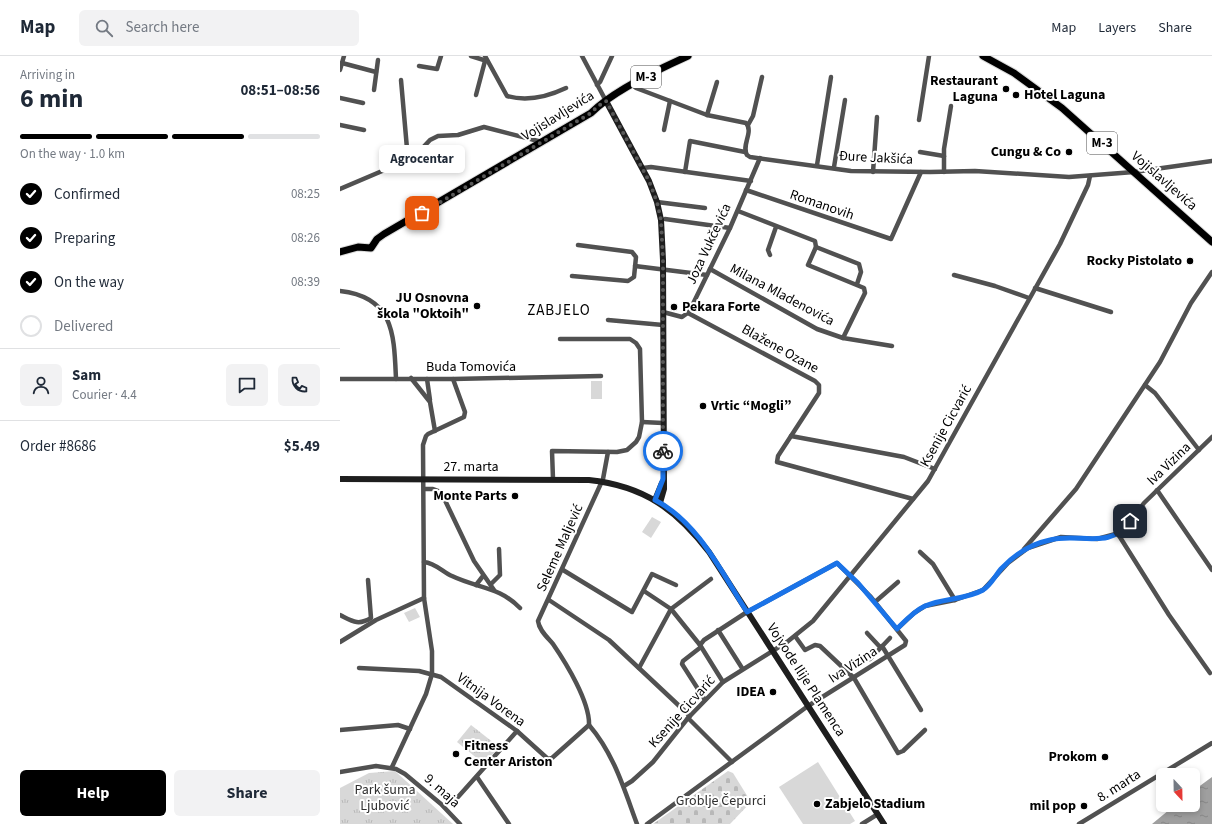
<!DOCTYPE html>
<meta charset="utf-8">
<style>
:root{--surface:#fff;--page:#f2f2f3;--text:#1f2937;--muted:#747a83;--line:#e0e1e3;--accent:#000}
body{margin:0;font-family:"Source Sans 3",sans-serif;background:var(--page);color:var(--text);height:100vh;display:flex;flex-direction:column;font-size:15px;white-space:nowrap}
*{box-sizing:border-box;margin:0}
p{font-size:13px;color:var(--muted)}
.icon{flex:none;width:22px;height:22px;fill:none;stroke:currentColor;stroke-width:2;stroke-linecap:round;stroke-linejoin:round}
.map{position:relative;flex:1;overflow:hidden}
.sheet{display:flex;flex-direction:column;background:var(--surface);width:340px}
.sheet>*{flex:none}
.needle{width:26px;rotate:158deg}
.tools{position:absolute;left:816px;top:712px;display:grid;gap:8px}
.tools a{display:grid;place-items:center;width:44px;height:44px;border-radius:6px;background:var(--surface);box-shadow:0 2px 6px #0003;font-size:20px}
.pin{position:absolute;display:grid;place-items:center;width:34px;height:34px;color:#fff;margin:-17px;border-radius:8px;box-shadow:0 2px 6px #0006}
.courier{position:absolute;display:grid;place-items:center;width:40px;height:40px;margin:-20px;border:3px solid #1a73e8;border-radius:50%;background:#fff;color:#222;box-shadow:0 1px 5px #0007}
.bubble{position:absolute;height:28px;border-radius:6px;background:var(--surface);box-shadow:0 2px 6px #0003;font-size:13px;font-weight:700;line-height:28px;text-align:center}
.headline em{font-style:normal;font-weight:700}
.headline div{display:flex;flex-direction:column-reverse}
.headline{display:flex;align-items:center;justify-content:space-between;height:68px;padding:0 20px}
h1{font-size:26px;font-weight:700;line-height:30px}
.bar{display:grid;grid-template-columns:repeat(4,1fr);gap:6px 4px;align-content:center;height:48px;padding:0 20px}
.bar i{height:5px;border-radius:3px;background:var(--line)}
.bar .current{background:var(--accent)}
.bar p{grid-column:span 4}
.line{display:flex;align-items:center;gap:10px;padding:0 20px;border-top:1px solid var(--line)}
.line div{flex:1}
.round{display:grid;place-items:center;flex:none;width:42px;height:42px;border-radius:6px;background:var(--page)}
ol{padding:0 20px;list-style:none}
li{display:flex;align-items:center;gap:12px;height:44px}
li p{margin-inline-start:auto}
li .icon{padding:4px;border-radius:50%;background:var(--accent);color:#fff;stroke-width:4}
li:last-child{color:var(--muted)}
li i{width:22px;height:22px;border:2px solid var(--line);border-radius:50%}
.action{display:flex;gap:8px;margin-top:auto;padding:8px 20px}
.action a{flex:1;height:46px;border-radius:6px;background:var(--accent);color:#fff;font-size:16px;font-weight:700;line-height:46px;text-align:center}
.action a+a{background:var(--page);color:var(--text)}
header{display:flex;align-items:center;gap:24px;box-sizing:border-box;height:56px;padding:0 20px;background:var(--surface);border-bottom:1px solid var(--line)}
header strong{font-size:19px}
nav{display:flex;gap:22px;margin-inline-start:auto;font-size:14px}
.search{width:280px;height:36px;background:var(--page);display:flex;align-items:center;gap:10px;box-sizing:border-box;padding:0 14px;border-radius:6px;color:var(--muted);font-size:15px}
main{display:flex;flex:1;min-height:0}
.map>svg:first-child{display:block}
.green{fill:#d8d8d8}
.cemetery{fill:url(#cemetery-stones)}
.park{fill:url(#park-tufts)}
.water{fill:url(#water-ripples)}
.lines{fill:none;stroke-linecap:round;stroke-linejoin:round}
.primary-casing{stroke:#dbdbdb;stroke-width:9}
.street{stroke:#515151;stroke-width:4.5}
.secondary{stroke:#1e1e1e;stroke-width:6}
.primary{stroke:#000;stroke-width:7}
.done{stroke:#595959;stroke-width:4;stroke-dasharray:0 7.2}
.route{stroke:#1a73e8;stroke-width:5}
.poi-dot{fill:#000;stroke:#fff;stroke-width:1.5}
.labels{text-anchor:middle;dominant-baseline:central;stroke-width:4;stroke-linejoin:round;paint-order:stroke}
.shield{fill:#fff;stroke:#4c4c4c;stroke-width:1}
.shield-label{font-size:13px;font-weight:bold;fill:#000}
.poi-label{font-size:14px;font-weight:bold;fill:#000;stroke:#fff;text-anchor:end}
.street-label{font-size:14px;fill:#000;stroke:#fff}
.park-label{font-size:14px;fill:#2f2f2f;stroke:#fff}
.neighbourhood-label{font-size:15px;letter-spacing:1px;fill:#000;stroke:#fff}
</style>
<header>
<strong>Map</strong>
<div class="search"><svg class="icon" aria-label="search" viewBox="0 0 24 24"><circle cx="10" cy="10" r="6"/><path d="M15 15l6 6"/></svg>Search here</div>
<nav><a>Map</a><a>Layers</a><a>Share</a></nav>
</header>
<main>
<section class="sheet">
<div class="headline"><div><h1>6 min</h1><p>Arriving in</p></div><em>08:51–08:56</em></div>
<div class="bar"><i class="current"></i><i class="current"></i><i class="current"></i><i></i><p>On the way · 1.0 km</p></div>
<ol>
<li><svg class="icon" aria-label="check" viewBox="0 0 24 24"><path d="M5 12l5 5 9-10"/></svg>Confirmed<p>08:25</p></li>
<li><svg class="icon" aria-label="check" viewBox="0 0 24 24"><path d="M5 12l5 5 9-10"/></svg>Preparing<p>08:26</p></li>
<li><svg class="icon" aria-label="check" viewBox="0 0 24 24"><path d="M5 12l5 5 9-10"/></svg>On the way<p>08:39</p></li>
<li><i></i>Delivered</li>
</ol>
<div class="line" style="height:72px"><a class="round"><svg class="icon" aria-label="person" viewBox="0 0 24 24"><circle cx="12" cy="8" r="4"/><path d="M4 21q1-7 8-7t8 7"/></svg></a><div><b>Sam</b><p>Courier · 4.4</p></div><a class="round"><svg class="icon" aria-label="chat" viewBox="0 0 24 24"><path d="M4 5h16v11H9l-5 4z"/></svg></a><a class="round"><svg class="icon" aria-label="phone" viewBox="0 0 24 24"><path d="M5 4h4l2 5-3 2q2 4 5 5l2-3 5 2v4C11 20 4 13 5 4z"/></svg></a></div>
<div class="line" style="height:52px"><div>Order #8686</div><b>$5.49</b></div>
<div class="action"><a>Help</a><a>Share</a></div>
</section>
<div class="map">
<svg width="872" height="768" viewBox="0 0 872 768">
<defs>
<pattern id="cemetery-stones" width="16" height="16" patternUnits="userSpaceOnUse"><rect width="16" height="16" fill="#d8d8d8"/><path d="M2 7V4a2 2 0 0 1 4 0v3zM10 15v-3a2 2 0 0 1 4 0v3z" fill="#b8b8b8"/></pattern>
<pattern id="park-tufts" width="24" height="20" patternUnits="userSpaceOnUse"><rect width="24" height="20" fill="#d8d8d8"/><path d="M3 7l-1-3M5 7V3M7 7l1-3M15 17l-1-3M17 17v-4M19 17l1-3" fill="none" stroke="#b8b8b8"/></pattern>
<pattern id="water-ripples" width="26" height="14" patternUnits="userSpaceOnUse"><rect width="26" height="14" fill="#9f9f9f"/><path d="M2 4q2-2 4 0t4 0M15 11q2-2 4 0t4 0" fill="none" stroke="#878787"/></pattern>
</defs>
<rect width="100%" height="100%" fill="#fff"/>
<!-- green -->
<g class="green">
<rect x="251" y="325" width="11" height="18"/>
<path d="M312,461L321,466L311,482L302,476Z"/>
<path d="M75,552L80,561L69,566L64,557Z"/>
<path d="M478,706L515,765L510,768H463L439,731Z"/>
</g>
<!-- cemetery -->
<path class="cemetery" d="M388,715L393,717L411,746L390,768H313Z"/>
<!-- park -->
<g class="park">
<path d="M131,669L159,691L144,708L117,686Z"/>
<path d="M55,715L113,768H0V732L29,717Z"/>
</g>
<!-- water -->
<path class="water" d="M872,721V768H812L835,749H853V735Z"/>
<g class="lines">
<!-- primary casing -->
<g class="primary-casing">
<g id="primary">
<path d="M643,0L674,17L722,52L872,186"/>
<path d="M0,196L18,191L31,192L37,183L44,178L251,57C273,35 319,13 348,0"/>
</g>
</g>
<!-- street -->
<g class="street">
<path d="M131,0L147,5"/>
<path d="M145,0L167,40C188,46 207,41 226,32"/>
<path d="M242,0L266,45"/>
<path d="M2,7L36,16"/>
<path d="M79,10L97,13L101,0"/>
<path d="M0,14L4,0"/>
<path d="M61,24L68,104"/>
<path d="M257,29L260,26L272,0"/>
<path d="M293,29L296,32L367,59L406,67C414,76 401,89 407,99L410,101L511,115L590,116L635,115L729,121L794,116L872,105"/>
<path d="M34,34L38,4"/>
<path d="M136,39L145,5"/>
<path d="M0,42L23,47"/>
<path d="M367,59L377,26"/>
<path d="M579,64L589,0"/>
<path d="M0,69L24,74"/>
<path d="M408,69L413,60L422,21"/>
<path d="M324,74L330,45"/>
<path d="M580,96L604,100"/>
<path d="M477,109L491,21"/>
<path d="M494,111L505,44"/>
<path d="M303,112L311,111L411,125"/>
<path d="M345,116L350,85L405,96"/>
<path d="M533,116L537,61"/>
<path d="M604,116V93L611,50"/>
<path d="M0,133L68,104L74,101L90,84L98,80L118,79L144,71L202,86"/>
<path d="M406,134L551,183L581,116"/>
<path d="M317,146L365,152"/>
<path d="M398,155L475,185L476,191L468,209L524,232L525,237L503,282"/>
<path d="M325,163L390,172"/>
<path d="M476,191L519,208L521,216L517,228"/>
<path d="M430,199L428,194L436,171"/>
<path d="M295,210L367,219"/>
<path d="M370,213L477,273L503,282L552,290"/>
<path d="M614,219L655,230L689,242"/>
<path d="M232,220L288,225L294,221L296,201L292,196L238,189"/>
<path d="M695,232L771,256"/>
<path d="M0,235C54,241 54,278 56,323"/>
<path d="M323,256L342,261L349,256L390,172L420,102"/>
<path d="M348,257L475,325L479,329V337L438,400L437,406L573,443"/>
<path d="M268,264L323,269"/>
<path d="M71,322L90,346L95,375"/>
<path d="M0,323H113L261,320"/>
<path d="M87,323L90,344"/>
<path d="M805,329L815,337L859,394"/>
<path d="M302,366L323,367"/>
<path d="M451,380L564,401L595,413"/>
<path d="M268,396L263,423L198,565C199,574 207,581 213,588C226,607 250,646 249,669C274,698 284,733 297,768"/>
<path d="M213,423L212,395L277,396L287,394L296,386L299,381L302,366L300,293L296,287L290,283H220"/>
<path d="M85,433H93L101,436L134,505L154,534"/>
<path d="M817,434L872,514"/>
<path d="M778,478L829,559L870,617"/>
<path d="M684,493L736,433L820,306L851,247L872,216"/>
<path d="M580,496L593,508L615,544"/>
<path d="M84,506C95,507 103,516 112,520C137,532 160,531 180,552"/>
<path d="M223,514L292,556L312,518L336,529"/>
<path d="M151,528L160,519L159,493"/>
<path d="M136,529L143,520"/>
<path d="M304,535L331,553L360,589L383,626"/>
<path d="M209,544L269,584L350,660"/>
<path d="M535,546L558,526"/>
<path d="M0,559C12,565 18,570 31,562L28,524"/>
<path d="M557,573L574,557L585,550L615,544L643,534L668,507L688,492L721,481L757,483L783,476L804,447L872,381"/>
<path d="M378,574L402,612"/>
<path d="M527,577L540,591"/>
<path d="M455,580L465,594L475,589L480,590L514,622L558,697L563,695L585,674"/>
<path d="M0,586L36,564L84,542"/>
<path d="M542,590L581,654"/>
<path d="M361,591L343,605L342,608L365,644"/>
<path d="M530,603L550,582"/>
<path d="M19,612L79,615L101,621L177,675L208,703L212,702L249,669"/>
<path d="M299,612L331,553L371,523"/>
<path d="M348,662L392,706"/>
<path d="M0,674L58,669L70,673"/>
<path d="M52,711L86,638L92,618V595L84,542L83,389L86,380L88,378L124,361L125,356L113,323"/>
<path d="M0,716L36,710L56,713L65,718L101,748L120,768"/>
<path d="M137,721L169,768"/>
<path d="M284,730L292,725L313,706L348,662L383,626L447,586L473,565L588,425L720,188L748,129L750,120"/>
<path d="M118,741L177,675"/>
<path d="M307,768L468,650L565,589L566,585L530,540L497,507L407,556L364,584L360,589"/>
<path d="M522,768L538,758"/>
<path d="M739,768L872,687"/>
</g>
<!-- secondary -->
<g class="secondary">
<path d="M266,45L309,125L317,146L321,164L323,204L324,433L320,447"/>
<path d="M0,423L249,424C304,430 336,453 369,496L544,768"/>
<path d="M315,444L322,427"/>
</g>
<!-- primary -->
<use href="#primary" class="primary"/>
</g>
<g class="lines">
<!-- done -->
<path class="done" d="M82,157L251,57L258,50L266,45L309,125L317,146L321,164L323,204V395"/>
<!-- route -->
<path class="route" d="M323,395V423L315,444C358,466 382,517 407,556L497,507L518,527L557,573C566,564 574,555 585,550C603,542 625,544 643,534C651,529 655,520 661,513C674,499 691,488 710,484C738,476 771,495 790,465"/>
</g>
<!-- markers -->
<g class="poi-dot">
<circle cx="666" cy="33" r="4"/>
<circle cx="676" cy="39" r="4"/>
<circle cx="729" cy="96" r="4"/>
<circle cx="850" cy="205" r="4"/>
<circle cx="137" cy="250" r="4"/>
<circle cx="334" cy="251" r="4"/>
<circle cx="363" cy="350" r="4"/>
<circle cx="175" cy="440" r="4"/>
<circle cx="433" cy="636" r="4"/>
<circle cx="116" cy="698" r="4"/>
<circle cx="765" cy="701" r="4"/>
<circle cx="477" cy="748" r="4"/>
<circle cx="744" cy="750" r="4"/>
</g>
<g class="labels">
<!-- shield labels -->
<g class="shield">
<rect x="291" y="10" width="30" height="22" rx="3"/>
<rect x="747" y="76" width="30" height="22" rx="3"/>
</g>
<g class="shield-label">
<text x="306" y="21">M-3</text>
<text x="762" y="87">M-3</text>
</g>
<!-- poi labels -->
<g class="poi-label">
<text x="658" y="25">Restaurant<tspan x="658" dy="16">Laguna</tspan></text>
<text x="684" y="39" text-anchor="start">Hotel Laguna</text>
<text x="721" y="96">Cungu &amp; Co</text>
<text x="842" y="205">Rocky Pistolato</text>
<text x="129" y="242">JU Osnovna<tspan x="129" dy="16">škola "Oktoih"</tspan></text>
<text x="342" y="251" text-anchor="start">Pekara Forte</text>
<text x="371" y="350" text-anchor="start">Vrtic “Mogli”</text>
<text x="167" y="440">Monte Parts</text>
<text x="425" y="636">IDEA</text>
<text x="124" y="690" text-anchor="start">Fitness<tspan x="124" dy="16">Center Ariston</tspan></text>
<text x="757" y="701">Prokom</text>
<text x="485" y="748" text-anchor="start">Zabjelo Stadium</text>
<text x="736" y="750">mil pop</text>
</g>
<!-- street labels -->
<g class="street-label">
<text transform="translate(218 60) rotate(-32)">Vojislavljevića</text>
<text transform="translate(536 102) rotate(3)">Đure Jakšića</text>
<text transform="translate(824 125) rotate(41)">Vojislavljevića</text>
<text transform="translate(482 149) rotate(19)">Romanovih</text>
<text transform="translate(369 188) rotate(-65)">Joza Vukčevića</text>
<text transform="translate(442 239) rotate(28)">Milana Mladenovića</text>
<text transform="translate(440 293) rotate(29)">Blažene Ozane</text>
<text x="131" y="311">Buda Tomovića</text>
<text transform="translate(606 370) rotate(-61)">Ksenije Cicvarić</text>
<text transform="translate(829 408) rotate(-44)">Iva Vizina</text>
<text x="131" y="411">27. marta</text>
<text transform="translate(220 492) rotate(-66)">Seleme Maljević</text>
<text transform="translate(513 609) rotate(-33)">Iva Vizina</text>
<text transform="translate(466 624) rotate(57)">Vojvode Ilije Plamenca</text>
<text transform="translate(151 644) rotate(36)">Vitnija Vorena</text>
<text transform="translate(342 656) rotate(-48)">Ksenije Cicvarić</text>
<text transform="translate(779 730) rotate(-32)">8. marta</text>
<text transform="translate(102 735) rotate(42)">9. maja</text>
</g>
<!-- park labels -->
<g class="park-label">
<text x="45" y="734">Park šuma<tspan x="45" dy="16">Ljubović</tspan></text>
<text x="381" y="745">Groblje Čepurci</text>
</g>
<!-- neighbourhood labels -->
<g class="neighbourhood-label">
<text x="219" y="254">ZABJELO</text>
</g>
</g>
</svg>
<div class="tools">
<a><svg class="needle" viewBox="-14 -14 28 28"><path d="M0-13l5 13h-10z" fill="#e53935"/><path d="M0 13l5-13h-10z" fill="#747a83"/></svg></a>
</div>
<div class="pin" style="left:82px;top:157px;background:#ea580c"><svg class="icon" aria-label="bag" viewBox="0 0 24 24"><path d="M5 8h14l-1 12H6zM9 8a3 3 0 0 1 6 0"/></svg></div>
<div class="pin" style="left:790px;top:465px;background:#1f2937"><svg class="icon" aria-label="home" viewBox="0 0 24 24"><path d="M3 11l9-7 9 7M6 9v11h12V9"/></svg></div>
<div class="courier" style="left:323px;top:395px"><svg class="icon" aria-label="bike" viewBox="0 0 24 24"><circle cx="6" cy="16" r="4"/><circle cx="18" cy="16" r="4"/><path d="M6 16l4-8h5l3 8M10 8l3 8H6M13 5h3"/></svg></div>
<div class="bubble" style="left:39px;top:89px;width:86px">Agrocentar</div>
</div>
</main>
